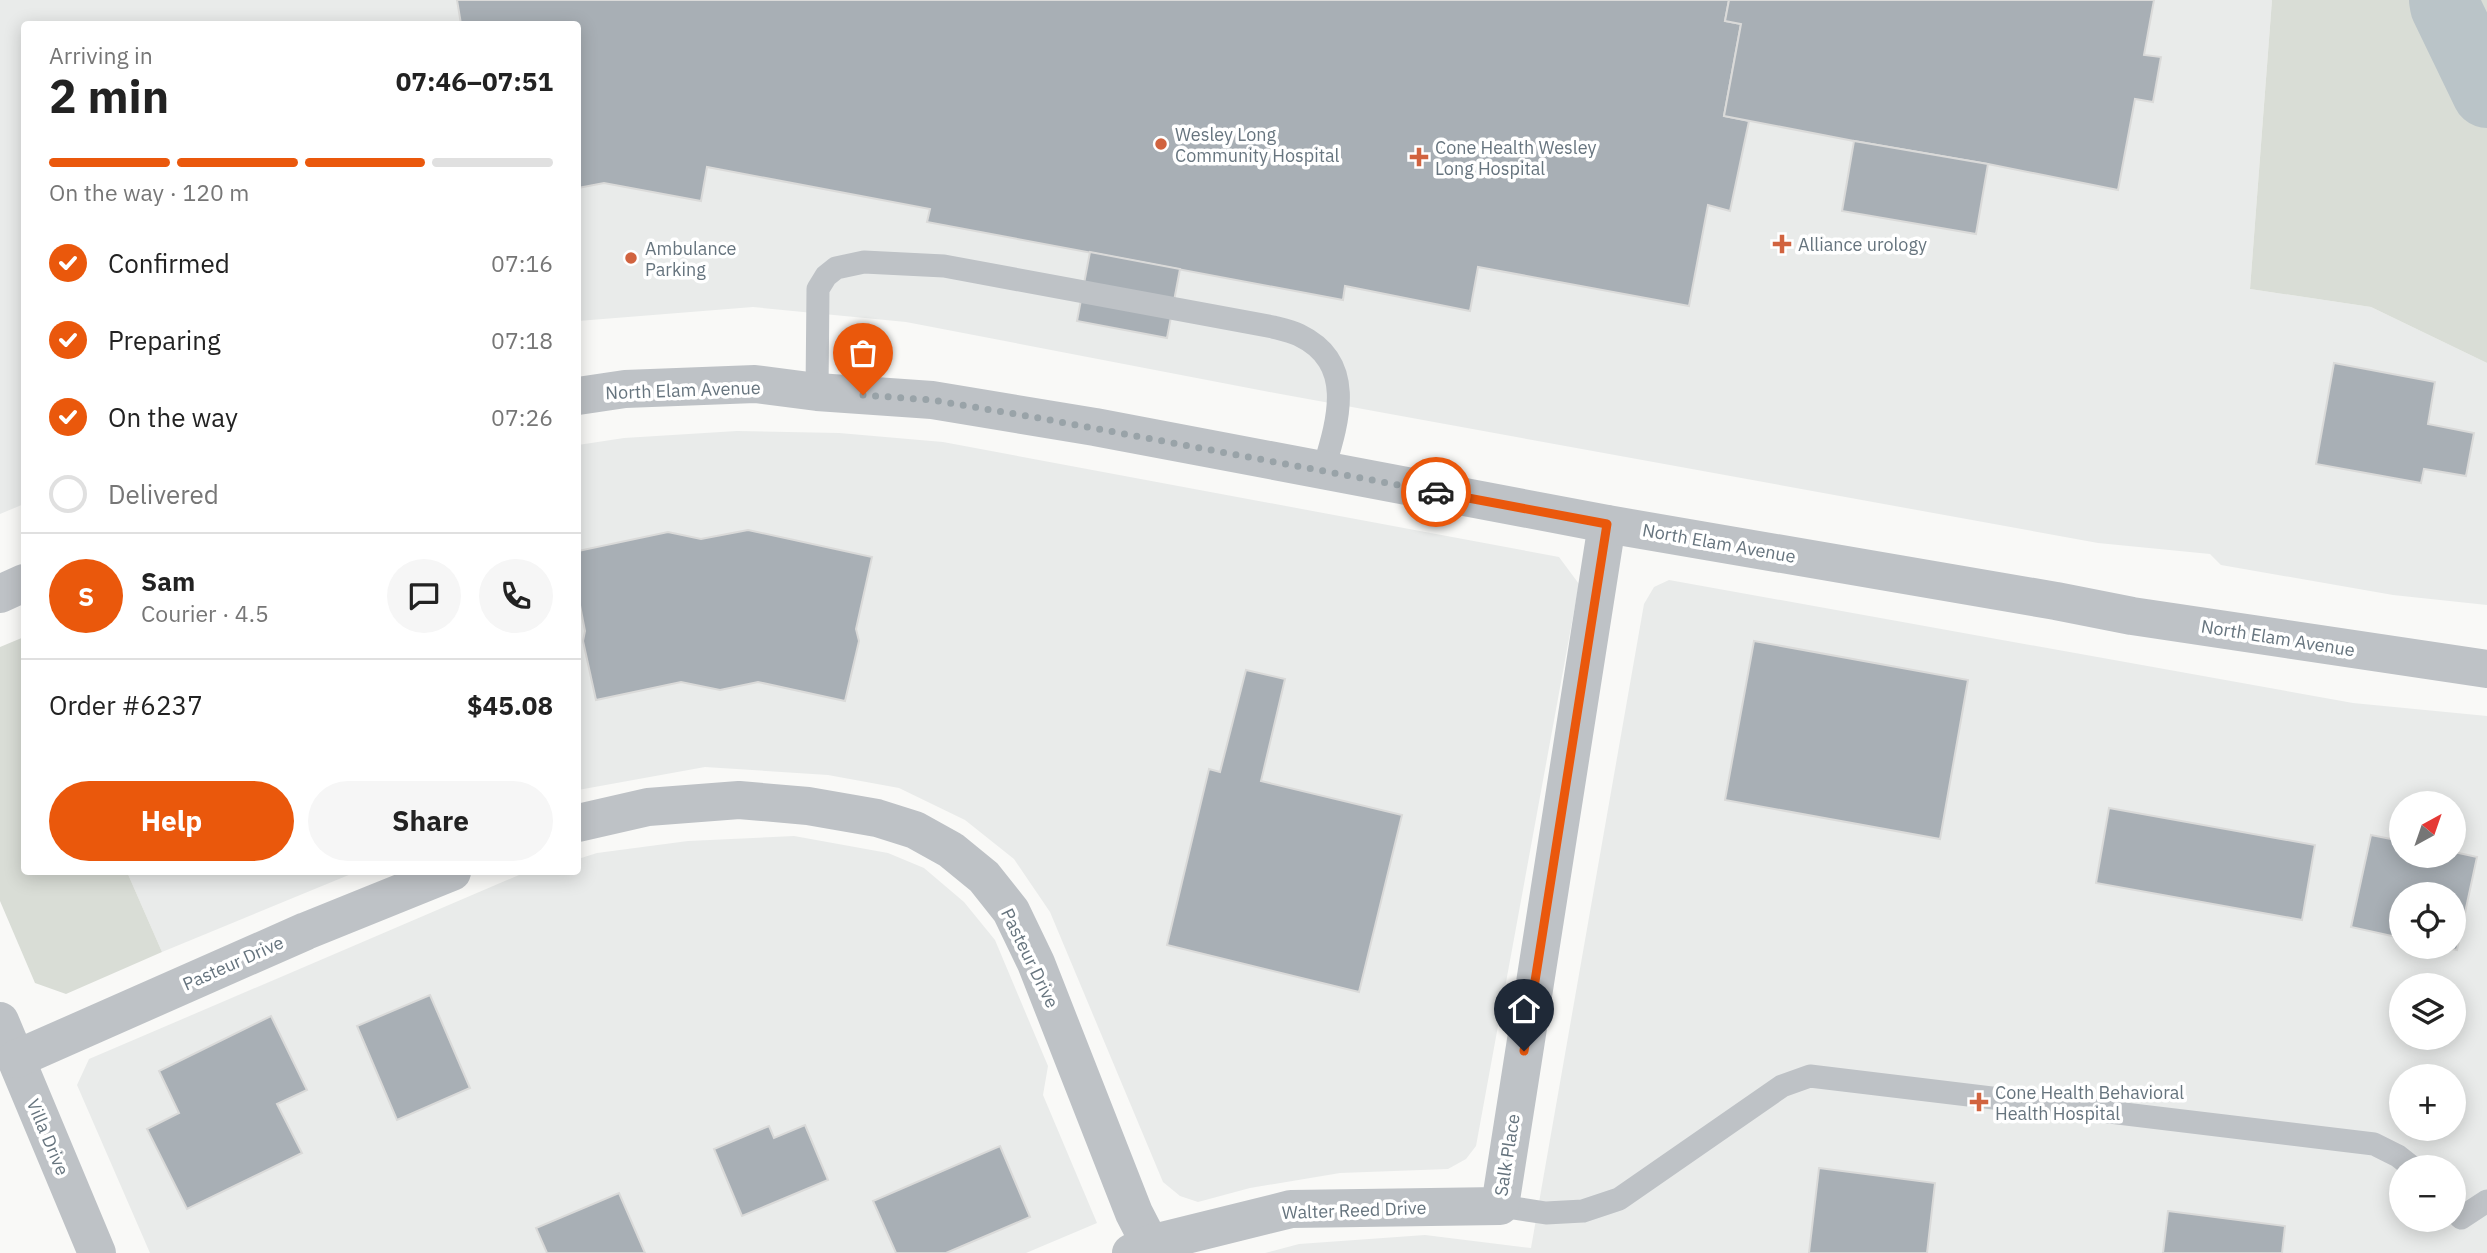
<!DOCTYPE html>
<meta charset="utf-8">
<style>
:root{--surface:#fff;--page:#f6f6f6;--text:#222;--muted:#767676;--line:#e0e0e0;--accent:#ea580c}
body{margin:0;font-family:"IBM Plex Sans",sans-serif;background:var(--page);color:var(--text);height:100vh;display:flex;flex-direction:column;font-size:26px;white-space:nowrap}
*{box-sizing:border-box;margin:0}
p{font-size:23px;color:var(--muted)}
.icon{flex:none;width:38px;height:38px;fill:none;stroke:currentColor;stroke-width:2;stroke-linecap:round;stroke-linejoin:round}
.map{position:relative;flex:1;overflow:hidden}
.side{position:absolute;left:21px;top:21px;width:560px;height:854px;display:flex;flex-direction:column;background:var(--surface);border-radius:7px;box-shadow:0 4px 18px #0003}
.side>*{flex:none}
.needle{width:46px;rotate:40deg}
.buttons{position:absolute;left:2389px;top:791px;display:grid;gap:14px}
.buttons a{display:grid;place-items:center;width:77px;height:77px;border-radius:50%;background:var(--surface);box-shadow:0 4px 18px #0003;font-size:35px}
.pin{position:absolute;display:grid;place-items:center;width:60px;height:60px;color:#fff;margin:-72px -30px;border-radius:50% 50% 50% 0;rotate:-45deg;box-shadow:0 0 7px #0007}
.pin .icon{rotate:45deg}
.courier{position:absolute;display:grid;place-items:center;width:70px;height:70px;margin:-35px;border:5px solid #ea580c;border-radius:50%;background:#fff;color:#222;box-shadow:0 2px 9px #0007}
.head em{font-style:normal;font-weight:800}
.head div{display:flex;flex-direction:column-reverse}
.head{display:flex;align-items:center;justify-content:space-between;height:119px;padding:0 28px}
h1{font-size:46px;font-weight:800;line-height:52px}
.bar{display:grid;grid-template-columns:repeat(4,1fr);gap:10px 7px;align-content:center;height:84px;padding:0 28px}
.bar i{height:9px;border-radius:5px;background:var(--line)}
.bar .current{background:var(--accent)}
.bar p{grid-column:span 4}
.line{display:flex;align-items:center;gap:18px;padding:0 28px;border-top:2px solid var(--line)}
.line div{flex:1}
.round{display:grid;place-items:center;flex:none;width:74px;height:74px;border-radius:37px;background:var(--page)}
ol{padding:0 28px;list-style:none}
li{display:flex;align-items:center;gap:21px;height:77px}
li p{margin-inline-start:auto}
li .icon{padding:7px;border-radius:50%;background:var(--accent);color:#fff;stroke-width:4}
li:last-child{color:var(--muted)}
li i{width:38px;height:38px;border:4px solid var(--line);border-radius:50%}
.cta{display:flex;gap:14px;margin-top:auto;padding:14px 28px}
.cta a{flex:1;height:80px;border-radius:42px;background:var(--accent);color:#fff;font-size:28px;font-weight:800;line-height:80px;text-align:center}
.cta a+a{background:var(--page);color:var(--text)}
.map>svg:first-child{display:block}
.built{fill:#e9ebea;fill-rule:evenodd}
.green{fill:#d9ddd6}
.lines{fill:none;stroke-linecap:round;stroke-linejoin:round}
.river{stroke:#bac4c8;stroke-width:70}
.building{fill:#a8afb5;stroke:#dadad9;stroke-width:2}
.service{stroke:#bec2c6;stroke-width:23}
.minor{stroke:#bec2c6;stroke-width:38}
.tertiary{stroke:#bec2c6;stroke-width:38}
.done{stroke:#99a3a8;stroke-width:7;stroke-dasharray:0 12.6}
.route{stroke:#ea580c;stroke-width:9}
.poi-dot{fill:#d1633f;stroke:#fff;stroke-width:2.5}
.labels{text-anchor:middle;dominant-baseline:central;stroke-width:7;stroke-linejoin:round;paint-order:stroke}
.poi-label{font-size:18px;fill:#66747e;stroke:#fff;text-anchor:start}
.street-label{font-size:18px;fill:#66747e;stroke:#fff}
</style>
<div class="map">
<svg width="2487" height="1253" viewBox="0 0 2487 1253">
<rect width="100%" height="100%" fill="#f9f9f7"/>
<!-- built -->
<g class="built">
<path d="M0,0H2272L2250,289L2371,307L2487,363V605L2393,595L2221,565L2210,554L2098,543L1275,393L906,322L753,307L578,321V24H24V504L0,514Z"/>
<path d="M737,431L839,433L943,442L1559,557L1579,584L1476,1146L1466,1159L1448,1169L1340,1173L1250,1188L1198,1202L1180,1196L1163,1182L1050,912L1014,859L965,820L899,788L828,775L705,767L578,790V445L624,438Z"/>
<path d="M1669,580L2353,703L2487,716V1253H1265L1299,1244L1425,1235L1531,1248L1644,604L1654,587ZM2401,803H2454V856H2401ZM2401,894H2454V947H2401ZM2401,985H2454V1038H2401ZM2401,1076H2454V1129H2401ZM2401,1167H2454V1220H2401Z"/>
<path d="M794,836L888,853L924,868L964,902L995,940L1048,1066L1043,1095L1097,1223L1026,1253H150L77,1085L89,1059L519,875L533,872H578V859L597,853L688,841Z"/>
<path d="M127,872H356L162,952Z"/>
</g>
<!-- green -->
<g class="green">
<path d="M2272,0H2487V363L2371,307L2250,289Z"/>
<path d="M24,637V872H127L162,952L66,994L35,983L0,901V647Z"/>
</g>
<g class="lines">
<!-- river -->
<path class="river" d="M2444,0L2445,6L2487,93"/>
</g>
<!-- building -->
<g class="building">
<path d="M457,0H1729L1725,21L1741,24L1724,116L1749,121L1730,211L1708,205L1689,306L1478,267L1470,311L1345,286L1343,300L927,222L930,209L707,167L701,201L604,183L578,188V24H461Z"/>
<path d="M1729,0H2154L2144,55L2161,57L2153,102L2135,99L2118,190L1988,164L1854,141L1724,116L1741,24L1725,21Z"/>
<path d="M1854,141L1988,164L1976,234L1842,211Z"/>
<path d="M1090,252L1180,269L1167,338L1077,321Z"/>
<path d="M2334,363L2435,382L2428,424L2474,433L2466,476L2424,469L2421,483L2316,464Z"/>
<path d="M748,530L872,557L856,629L859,641L845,701L758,682L720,690L681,682L596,700L583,641L585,631L578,595V551L668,532L701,539Z"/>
<path d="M1754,641L1968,680L1940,839L1725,800Z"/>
<path d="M1246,670L1285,679L1261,781L1402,815L1359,992L1167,945L1209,769L1220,772Z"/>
<path d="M2109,808L2315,845L2302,920L2096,883Z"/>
<path d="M2371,835L2401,841V856H2454V852L2477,857L2457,950L2441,947H2454V894H2401V938L2351,927Z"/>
<path d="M430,995L470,1088L397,1120L357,1026Z"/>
<path d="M271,1016L307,1090L277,1104L302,1153L187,1209L147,1129L179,1113L159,1071Z"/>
<path d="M805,1125L828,1180L742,1216L714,1149L769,1126L774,1138Z"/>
<path d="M1000,1146L1030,1217L946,1253H896L873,1201Z"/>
<path d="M1819,1168L1935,1183L1927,1253H1809Z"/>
<path d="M619,1193L645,1253H547L536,1228Z"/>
<path d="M2168,1211L2285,1226L2282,1253H2163Z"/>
</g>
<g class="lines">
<!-- service -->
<g class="service">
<path d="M817,392L818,289L826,276L836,268L864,262L944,266L1273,327C1281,329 1291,331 1299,335C1357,363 1338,421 1323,471"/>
<path d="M1500,1206L1546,1213L1583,1211L1619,1199L1782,1086L1810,1076L2374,1144L2398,1156L2412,1167"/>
<path d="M2454,1210L2461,1218L2487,1201"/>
</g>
<!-- minor -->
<g class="minor">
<path d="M578,823L648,807L739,800L808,806L877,818L915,830L951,850L984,877L1011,911L1036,963L1134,1213L1150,1244"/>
<path d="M0,1021L97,1253"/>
<path d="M16,1059L306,931L452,872"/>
<path d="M1131,1253L1150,1244L1291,1209L1500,1206L1607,524"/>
</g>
<!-- tertiary -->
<g class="tertiary">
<path d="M578,396L625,389L755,384L817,392L932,400L1095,427L1607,524L2056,601L2132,616L2487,669"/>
<path d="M0,594L24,583"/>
</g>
</g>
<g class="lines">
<!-- done -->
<path class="done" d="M863,395L932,400L1039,418L1436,492"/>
<!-- route -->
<path class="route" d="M1436,492L1607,524L1524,1051"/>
</g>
<!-- markers -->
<g class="poi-dot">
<circle cx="1161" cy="144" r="7"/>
<path d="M1415.5 146.5h7v7h7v7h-7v7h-7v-7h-7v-7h7z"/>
<path d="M1778.5 233.5h7v7h7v7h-7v7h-7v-7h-7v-7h7z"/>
<circle cx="631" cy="258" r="7"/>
<path d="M1975.5 1091.5h7v7h7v7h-7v7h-7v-7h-7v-7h7z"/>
</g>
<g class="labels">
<!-- poi labels -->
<g class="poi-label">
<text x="1175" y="134">Wesley Long<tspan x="1175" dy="21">Community Hospital</tspan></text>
<text x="1435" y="147">Cone Health Wesley<tspan x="1435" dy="21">Long Hospital</tspan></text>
<text x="1798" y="244">Alliance urology</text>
<text x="645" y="248">Ambulance<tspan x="645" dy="21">Parking</tspan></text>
<text x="1995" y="1092">Cone Health Behavioral<tspan x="1995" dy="21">Health Hospital</tspan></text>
</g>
<!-- street labels -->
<g class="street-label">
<text transform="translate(683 390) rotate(-2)">North Elam Avenue</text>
<text transform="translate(1719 543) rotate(10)">North Elam Avenue</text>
<text transform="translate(2278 638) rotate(9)">North Elam Avenue</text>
<text transform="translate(1030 958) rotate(64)">Pasteur Drive</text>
<text transform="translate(233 963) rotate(-24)">Pasteur Drive</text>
<text transform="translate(48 1137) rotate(67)">Villa Drive</text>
<text transform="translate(1507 1155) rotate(-81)">Salk Place</text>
<text transform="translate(1354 1210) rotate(-2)">Walter Reed Drive</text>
</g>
</g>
</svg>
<div class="buttons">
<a><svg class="needle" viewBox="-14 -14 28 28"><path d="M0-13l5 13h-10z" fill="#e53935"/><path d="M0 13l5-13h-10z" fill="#767676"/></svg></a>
<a><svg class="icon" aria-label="locate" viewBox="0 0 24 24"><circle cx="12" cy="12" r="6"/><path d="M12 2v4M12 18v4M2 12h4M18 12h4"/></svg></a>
<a><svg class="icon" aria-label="layers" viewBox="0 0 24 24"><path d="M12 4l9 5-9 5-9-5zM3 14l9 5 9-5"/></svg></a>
<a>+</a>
<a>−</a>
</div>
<div class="pin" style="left:863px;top:395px;background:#ea580c"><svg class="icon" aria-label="bag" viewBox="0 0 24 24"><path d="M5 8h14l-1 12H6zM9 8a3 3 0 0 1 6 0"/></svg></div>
<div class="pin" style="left:1524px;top:1051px;background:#1f2937"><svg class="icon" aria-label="home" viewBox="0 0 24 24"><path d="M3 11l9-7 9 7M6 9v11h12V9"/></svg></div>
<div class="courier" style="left:1436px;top:492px"><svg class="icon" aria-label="car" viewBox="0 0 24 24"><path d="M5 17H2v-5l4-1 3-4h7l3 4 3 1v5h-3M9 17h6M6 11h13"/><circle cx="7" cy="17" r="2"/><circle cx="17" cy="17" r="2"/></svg></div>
<section class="side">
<div class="head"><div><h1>2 min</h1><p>Arriving in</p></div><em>07:46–07:51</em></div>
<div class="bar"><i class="current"></i><i class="current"></i><i class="current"></i><i></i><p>On the way · 120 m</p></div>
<ol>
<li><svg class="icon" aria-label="check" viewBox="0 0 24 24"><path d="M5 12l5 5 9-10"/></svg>Confirmed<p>07:16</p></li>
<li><svg class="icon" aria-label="check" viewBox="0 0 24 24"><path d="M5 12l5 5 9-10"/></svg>Preparing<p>07:18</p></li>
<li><svg class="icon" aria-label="check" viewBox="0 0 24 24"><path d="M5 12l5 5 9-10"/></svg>On the way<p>07:26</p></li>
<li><i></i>Delivered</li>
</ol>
<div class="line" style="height:126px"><b class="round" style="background:var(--accent);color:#fff">S</b><div><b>Sam</b><p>Courier · 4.5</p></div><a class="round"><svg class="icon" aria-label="chat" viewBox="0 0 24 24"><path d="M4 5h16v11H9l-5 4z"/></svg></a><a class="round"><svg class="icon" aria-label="phone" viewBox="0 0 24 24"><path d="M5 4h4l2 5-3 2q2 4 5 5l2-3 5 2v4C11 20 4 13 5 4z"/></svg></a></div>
<div class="line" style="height:91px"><div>Order #6237</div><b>$45.08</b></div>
<div class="cta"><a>Help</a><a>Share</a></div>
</section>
</div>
